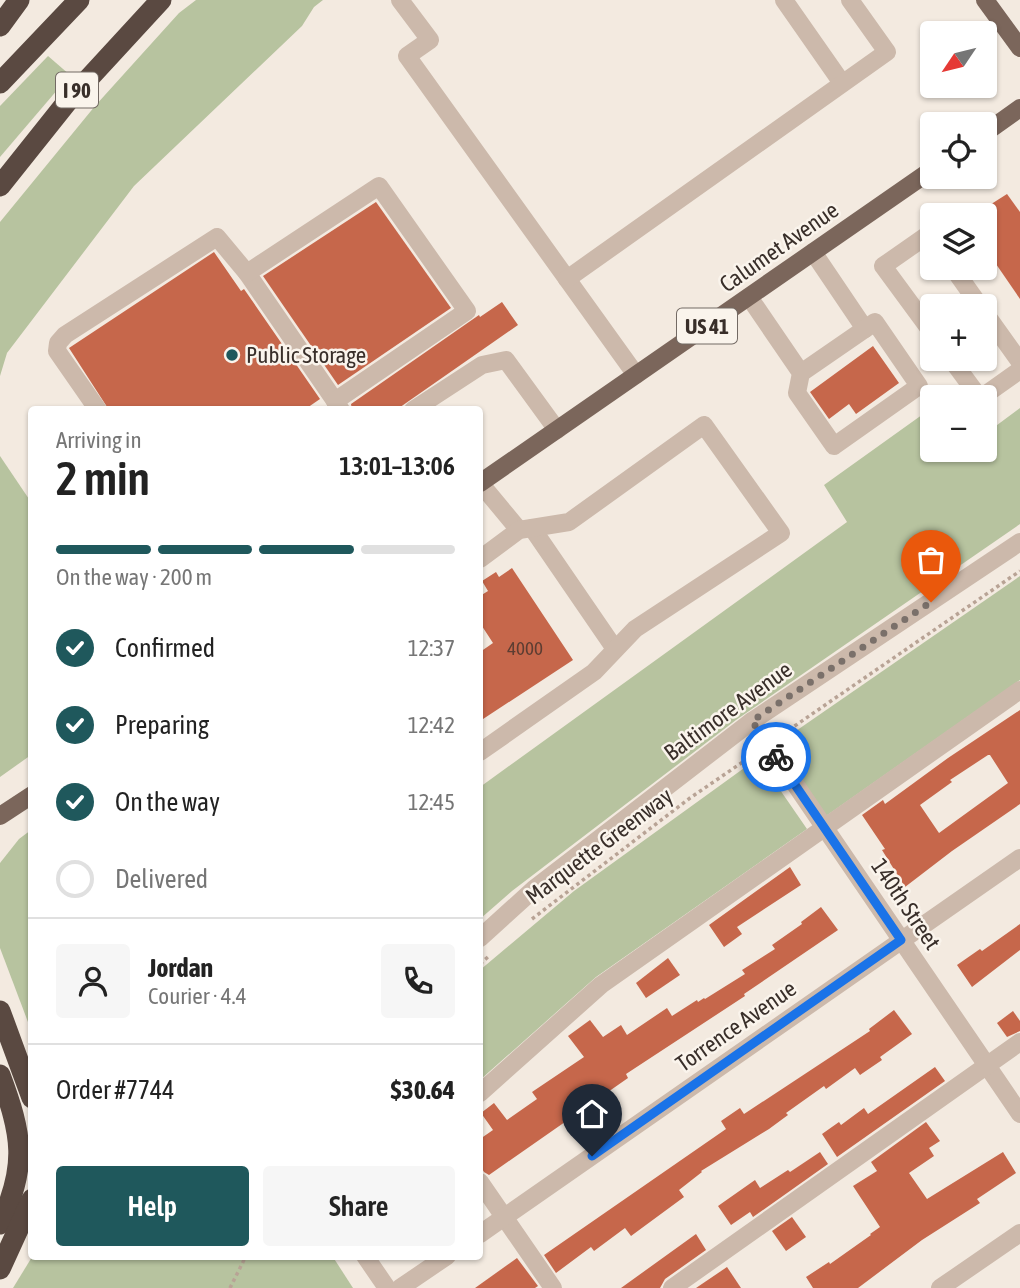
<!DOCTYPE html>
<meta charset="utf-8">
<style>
:root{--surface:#fff;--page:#f6f6f6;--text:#222;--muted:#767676;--line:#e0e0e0;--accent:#1f585c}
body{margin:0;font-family:"Asap Condensed",sans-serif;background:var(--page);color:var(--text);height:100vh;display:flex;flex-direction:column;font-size:26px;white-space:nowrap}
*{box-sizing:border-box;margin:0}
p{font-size:23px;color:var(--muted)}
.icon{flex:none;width:38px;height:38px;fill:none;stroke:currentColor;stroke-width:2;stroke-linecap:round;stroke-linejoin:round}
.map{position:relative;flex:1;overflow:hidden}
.panel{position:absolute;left:28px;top:406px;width:455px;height:854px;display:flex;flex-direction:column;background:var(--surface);border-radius:7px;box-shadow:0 2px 5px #0004}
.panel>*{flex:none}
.needle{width:46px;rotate:235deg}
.controls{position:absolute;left:920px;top:21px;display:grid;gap:14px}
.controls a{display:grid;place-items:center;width:77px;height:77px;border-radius:7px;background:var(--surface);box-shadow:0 2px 5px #0004;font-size:35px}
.pin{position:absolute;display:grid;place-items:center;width:60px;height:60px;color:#fff;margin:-72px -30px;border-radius:50% 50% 50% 0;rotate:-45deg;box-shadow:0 0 7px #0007}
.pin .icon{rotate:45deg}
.courier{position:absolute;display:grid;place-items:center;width:70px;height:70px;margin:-35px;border:5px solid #1a73e8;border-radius:50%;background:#fff;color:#222;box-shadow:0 2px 9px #0007}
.summary em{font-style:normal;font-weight:600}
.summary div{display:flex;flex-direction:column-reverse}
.summary{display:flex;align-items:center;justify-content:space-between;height:119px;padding:0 28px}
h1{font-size:46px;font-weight:600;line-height:52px}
.bar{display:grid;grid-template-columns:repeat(4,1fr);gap:10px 7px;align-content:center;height:84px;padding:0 28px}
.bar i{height:9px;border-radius:5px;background:var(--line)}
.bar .selected{background:var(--accent)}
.bar p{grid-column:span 4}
.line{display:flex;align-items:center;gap:18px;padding:0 28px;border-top:2px solid var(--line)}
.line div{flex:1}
.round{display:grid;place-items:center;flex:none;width:74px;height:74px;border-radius:7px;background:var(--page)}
ol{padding:0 28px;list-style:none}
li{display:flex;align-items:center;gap:21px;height:77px}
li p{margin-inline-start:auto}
li .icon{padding:7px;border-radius:50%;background:var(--accent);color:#fff;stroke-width:4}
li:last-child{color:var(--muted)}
li i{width:38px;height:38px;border:4px solid var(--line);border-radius:50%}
.primary-button{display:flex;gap:14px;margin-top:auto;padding:14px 28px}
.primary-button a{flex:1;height:80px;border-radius:7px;background:var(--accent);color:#fff;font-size:28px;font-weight:600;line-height:80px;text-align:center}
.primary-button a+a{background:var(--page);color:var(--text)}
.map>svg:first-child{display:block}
.green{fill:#b7c39f}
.building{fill:#c6674b;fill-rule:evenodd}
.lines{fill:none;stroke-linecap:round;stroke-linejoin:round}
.path{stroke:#b8a395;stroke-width:3.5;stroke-dasharray:3.5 3.5;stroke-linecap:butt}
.minor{stroke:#ccb9ab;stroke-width:18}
.major{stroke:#7b665b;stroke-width:18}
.highway{stroke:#5a4941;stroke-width:21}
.done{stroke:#7a706a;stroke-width:7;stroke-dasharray:0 12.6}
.route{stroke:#1a73e8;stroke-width:9}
.poi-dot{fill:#1f585c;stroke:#faf4ec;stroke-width:2.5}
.labels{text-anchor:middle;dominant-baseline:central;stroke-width:5;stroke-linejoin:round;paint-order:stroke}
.number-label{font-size:19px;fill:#5c3d32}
.shield{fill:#faf4ec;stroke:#736a64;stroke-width:2}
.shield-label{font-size:21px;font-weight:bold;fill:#392f2a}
.street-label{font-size:23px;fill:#392f2a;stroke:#faf4ec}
.poi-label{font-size:23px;fill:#392f2a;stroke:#faf4ec;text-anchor:start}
</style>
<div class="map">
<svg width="1020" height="1288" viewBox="0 0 1020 1288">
<rect width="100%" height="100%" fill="#f3eae0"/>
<!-- green -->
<g class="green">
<path d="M196,0H323L314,7L302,26L134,186L7,353L0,376V222L95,106L179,13Z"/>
<path d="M48,56L70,75L0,157V106Z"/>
<path d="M933,407V450H985V434L1020,408V524L736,720L512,891L480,919V787L847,522L824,485Z"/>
<path d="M0,456L31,502V755L0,777Z"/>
<path d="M1020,576V680L826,816L777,744Z"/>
<path d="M758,758L807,829L596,977L480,1080V970L574,891Z"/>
<path d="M31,830V1030L0,948V863L19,839Z"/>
<path d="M32,1257H333L353,1288H13Z"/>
</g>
<!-- building -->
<g class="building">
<path d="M1007,194L1020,212V299L985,248V208Z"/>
<path d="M376,202L451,308L338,385L263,276Z"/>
<path d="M214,252L241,291L244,289L320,399L304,410H109L69,348Z"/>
<path d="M502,302L518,325L396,410H352L351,404L479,315L480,317Z"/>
<path d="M873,346L899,383L856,414L849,404L829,419L810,392Z"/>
<path d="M512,568L573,660L480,721V652L493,643L480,623V596L488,591L482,581L496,572L499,577Z"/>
<path d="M1020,710V804L952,851L905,887L882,850L885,849L862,815L883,800L885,804L948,758ZM988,755H990L1008,783L939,833L920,805L952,782L950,780Z"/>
<path d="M790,867L801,885L737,927L742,934L724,947L709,925Z"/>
<path d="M821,907L838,930L744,994L745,996L626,1074L628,1078L489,1175L484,1172L480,1165V1139L493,1130L481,1113L494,1103L507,1120L537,1099L532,1092L584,1057L568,1036L590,1020L603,1037L621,1025L627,1035L667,1008L672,1016L697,1000L698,1002L704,998L705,999L745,974L742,970L775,949L772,945L802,924L801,922Z"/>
<path d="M1020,924V950L972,987L957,965L980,949L982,951Z"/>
<path d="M668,958L680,975L646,998L636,983Z"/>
<path d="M894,1010L912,1034L880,1057L882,1060L860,1075L855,1068L826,1089L824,1086L786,1113L788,1115L769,1129L701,1171L702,1172L679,1190L684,1197L631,1236L625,1228L594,1251L591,1247L556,1273L544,1255L726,1129L721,1121L740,1108L744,1114L870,1031L869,1029Z"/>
<path d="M1013,1011L1020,1021V1031L1007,1037L997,1023Z"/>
<path d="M935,1067L945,1081L837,1157L822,1134L839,1122L841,1125L864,1108L868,1114Z"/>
<path d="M926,1122L940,1141L929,1148L934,1156L909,1173L927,1199L1003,1152L1016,1173L977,1199L980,1203L922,1240L858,1288H813L806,1277L829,1262L830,1264L871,1235L870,1234L880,1227L853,1186L877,1171L871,1162Z"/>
<path d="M820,1152L828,1164L753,1217L750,1212L731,1225L718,1206L755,1180L760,1188L788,1170L790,1172Z"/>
<path d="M792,1217L806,1237L786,1251L772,1231Z"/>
<path d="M696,1234L706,1250L665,1279L660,1288H621Z"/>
<path d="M517,1258L538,1286L535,1288H475Z"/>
<path d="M727,1267L741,1288H696Z"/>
</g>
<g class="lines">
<!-- path -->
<g class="path">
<path d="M783,734L1020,571"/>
<path d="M532,919L690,798L753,755"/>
<path d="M480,964L489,956"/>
<path d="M230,1288L246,1256"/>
</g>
<!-- minor -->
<g class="minor">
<path d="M400,0L430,40L407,56L636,375"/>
<path d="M784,0L842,83"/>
<path d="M933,239L929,234L883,266L933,334"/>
<path d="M813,252L865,329"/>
<path d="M953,268L980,306"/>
<path d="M247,273L335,401"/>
<path d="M567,279L887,52L850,0"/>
<path d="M749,297L801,373L797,393L834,446L919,386L875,322L801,373"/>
<path d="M985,313L1020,362"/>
<path d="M951,359L979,397"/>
<path d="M982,397L1020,370"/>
<path d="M98,410L57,351L58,343L65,335L217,237L247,273L379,186L467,311L335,401L341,410"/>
<path d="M413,410L482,365L506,360L557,430"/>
<path d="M480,483L519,530"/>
<path d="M532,528L615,649"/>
<path d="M480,559L519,530L569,522L704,425L781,533L635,629L594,672L480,752"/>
<path d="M752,721L1020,1114"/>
<path d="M480,938L534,889L752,721L1020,542"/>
<path d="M480,1093L601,985L1020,690"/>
<path d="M480,1182L553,1288"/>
<path d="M480,1234L1020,858"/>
<path d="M365,1256L387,1288"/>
<path d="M400,1288L447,1256"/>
<path d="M672,1288L1020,1042"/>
<path d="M940,1288L1020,1233"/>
</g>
<!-- major -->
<g class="major">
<path d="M985,0L1020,48"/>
<path d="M985,133L1020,108"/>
<path d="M480,483L933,169"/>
<path d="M0,816L32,795"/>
</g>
<!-- highway -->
<g class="highway">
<path d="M0,26L19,0"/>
<path d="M0,83L79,0"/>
<path d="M0,186L67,102L161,0"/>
<path d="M0,1011L32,1098"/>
<path d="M0,1075C22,1134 28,1166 0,1224"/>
<path d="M0,1269L32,1199"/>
</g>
</g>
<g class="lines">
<!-- done -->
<path class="done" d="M776,757L752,721L931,602"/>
<!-- route -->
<path class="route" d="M592,1156L901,940L776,757"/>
</g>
<!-- markers -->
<circle class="poi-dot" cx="232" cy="355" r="7"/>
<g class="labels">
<!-- number labels -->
<g class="number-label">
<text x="525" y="648">4000</text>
</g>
<!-- shield labels -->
<g class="shield">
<rect x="56" y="72.5" width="42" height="35" rx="5"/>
<rect x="677" y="308.5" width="60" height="35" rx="5"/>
</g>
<g class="shield-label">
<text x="77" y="90">I 90</text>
<text x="707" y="326">US 41</text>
</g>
<!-- street labels -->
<g class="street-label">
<text transform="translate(779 247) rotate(-35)">Calumet Avenue</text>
<text transform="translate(728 711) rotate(-36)">Baltimore Avenue</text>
<text transform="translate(599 846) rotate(-37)">Marquette Greenway</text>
<text transform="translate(906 904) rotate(56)">140th Street</text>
<text transform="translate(736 1026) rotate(-35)">Torrence Avenue</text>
</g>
<!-- poi labels -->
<g class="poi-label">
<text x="246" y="355">Public Storage</text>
</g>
</g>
</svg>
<div class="controls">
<a><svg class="needle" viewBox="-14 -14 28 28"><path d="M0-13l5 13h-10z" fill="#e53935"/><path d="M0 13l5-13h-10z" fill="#767676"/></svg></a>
<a><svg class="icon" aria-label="locate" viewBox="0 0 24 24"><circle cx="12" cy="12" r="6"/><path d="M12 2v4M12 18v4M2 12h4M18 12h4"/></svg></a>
<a><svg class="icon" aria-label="layers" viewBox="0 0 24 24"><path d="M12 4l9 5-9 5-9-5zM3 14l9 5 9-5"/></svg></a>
<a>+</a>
<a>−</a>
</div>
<div class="pin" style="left:931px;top:602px;background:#ea580c"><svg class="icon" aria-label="bag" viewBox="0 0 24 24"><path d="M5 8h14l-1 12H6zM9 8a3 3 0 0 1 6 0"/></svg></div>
<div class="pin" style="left:592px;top:1156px;background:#1f2937"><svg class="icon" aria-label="home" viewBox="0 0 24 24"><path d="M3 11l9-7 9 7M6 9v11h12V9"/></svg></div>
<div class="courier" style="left:776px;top:757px"><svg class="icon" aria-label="bike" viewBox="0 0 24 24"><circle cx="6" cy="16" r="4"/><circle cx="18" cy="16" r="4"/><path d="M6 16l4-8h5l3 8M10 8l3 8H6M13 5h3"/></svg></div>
<section class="panel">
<div class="summary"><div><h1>2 min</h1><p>Arriving in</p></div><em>13:01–13:06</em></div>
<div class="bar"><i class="selected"></i><i class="selected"></i><i class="selected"></i><i></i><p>On the way · 200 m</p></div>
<ol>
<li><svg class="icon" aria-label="check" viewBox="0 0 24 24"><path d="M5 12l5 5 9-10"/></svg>Confirmed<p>12:37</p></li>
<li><svg class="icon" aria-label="check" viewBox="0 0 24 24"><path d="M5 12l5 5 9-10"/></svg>Preparing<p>12:42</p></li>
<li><svg class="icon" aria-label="check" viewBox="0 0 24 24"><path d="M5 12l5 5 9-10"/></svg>On the way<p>12:45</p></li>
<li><i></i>Delivered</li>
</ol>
<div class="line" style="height:126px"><a class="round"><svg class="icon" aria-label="person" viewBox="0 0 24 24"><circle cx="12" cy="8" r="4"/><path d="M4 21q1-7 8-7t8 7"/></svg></a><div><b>Jordan</b><p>Courier · 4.4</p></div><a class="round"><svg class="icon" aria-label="phone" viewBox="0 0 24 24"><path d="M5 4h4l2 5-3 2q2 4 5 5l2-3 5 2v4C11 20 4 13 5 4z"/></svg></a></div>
<div class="line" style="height:91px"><div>Order #7744</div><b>$30.64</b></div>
<div class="primary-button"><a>Help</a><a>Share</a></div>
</section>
</div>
